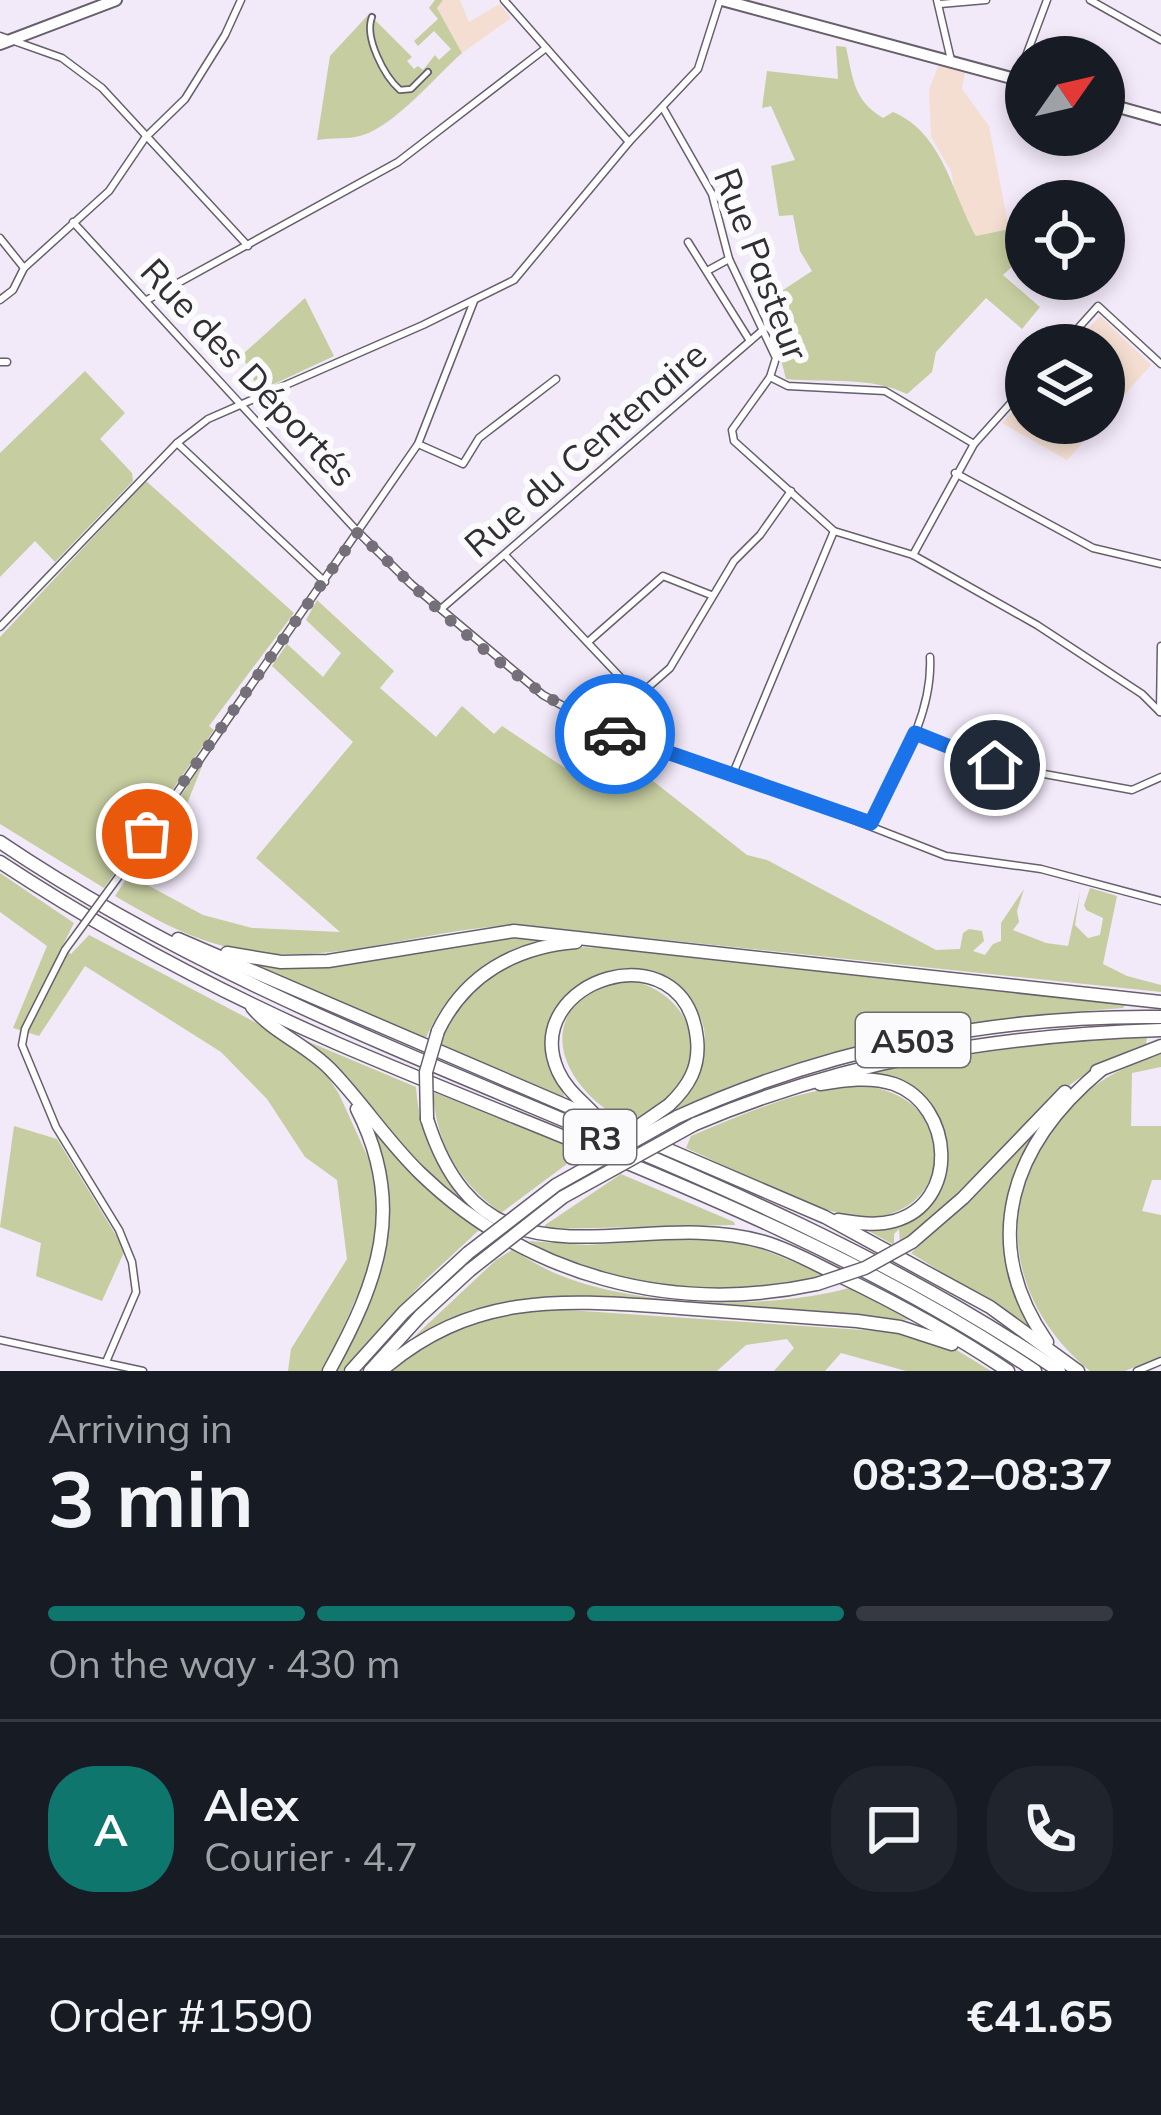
<!DOCTYPE html>
<meta charset="utf-8">
<style>
:root{--surface:#171b24;--page:#20242c;--text:#f1f3f6;--muted:#9ea1a6;--line:#363941;--accent:#0f766e}
body{margin:0;font-family:Mulish,sans-serif;background:var(--page);color:var(--text);height:100vh;display:flex;flex-direction:column;font-size:45px;white-space:nowrap}
*{box-sizing:border-box;margin:0}
p{font-size:39px;color:var(--muted)}
.icon{flex:none;width:66px;height:66px;fill:none;stroke:currentColor;stroke-width:2;stroke-linecap:round;stroke-linejoin:round}
.map{position:relative;height:1371px;overflow:hidden}
.side{display:flex;flex-direction:column;background:var(--surface);flex:1}
.side>*{flex:none}
.needle{width:78px;rotate:56deg}
.buttons{position:absolute;left:1005px;top:36px;display:grid;gap:24px}
.buttons a{display:grid;place-items:center;width:120px;height:120px;border-radius:50%;background:var(--surface);box-shadow:0 6px 18px #0003;font-size:60px}
.pin{position:absolute;display:grid;place-items:center;width:102px;height:102px;color:#fff;margin:-51px;border:6px solid #fff;border-radius:50%;box-shadow:0 3px 12px #0007}
.courier{position:absolute;display:grid;place-items:center;width:120px;height:120px;margin:-60px;border:9px solid #1a73e8;border-radius:50%;background:#fff;color:#222;box-shadow:0 3px 15px #0007}
.head em{font-style:normal;font-weight:700}
.head div{display:flex;flex-direction:column-reverse}
.head{display:flex;align-items:center;justify-content:space-between;height:204px;padding:0 48px}
h1{font-size:78px;font-weight:700;line-height:90px}
.bar{display:grid;grid-template-columns:repeat(4,1fr);gap:18px 12px;align-content:center;height:144px;padding:0 48px}
.bar i{height:15px;border-radius:9px;background:var(--line)}
.bar .on{background:var(--accent)}
.bar p{grid-column:span 4}
.line{display:flex;align-items:center;gap:30px;padding:0 48px;border-top:3px solid var(--line)}
.line div{flex:1}
.round{display:grid;place-items:center;flex:none;width:126px;height:126px;border-radius:48px;background:var(--page)}
.map>svg:first-child{display:block}
.education{fill:#f4ded1}
.green{fill:#c6cda0}
.lines{fill:none;stroke-linecap:round;stroke-linejoin:round}
.pedestrian-casing{stroke:#675f6c;stroke-width:8}
.minor-casing{stroke:#675f6c;stroke-width:9}
.primary-casing{stroke:#675f6c;stroke-width:14}
.motorway-casing{stroke:#675f6c;stroke-width:15}
.pedestrian{stroke:#fff;stroke-width:4.5}
.minor{stroke:#fff;stroke-width:6}
.primary{stroke:#fff;stroke-width:10}
.motorway{stroke:#fff;stroke-width:12}
.minor-bridge-casing{stroke:#675f6c;stroke-width:9;stroke-linecap:butt}
.motorway-bridge-casing{stroke:#675f6c;stroke-width:15;stroke-linecap:butt}
.minor-bridge{stroke:#fff;stroke-width:6}
.motorway-bridge{stroke:#fff;stroke-width:12}
.done{stroke:#756f79;stroke-width:12;stroke-dasharray:0 21.6}
.route{stroke:#1a73e8;stroke-width:15}
.labels{text-anchor:middle;dominant-baseline:central;stroke-width:12;stroke-linejoin:round;paint-order:stroke}
.shield{fill:#fbfafd;stroke:#6e6b70;stroke-width:3}
.shield-label{font-size:33px;font-weight:bold;fill:#312e34}
.street-label{font-size:36px;fill:#312e34;stroke:#fbfafd}
</style>
<div class="map">
<svg width="1161" height="1371" viewBox="0 0 1161 1371">
<rect width="100%" height="100%" fill="#f2e9f9"/>
<!-- education -->
<g class="education">
<path d="M443,0H460L469,22L500,4L511,18L462,53L437,8Z"/>
<path d="M939,64L965,71L962,89L989,126L1009,229L976,236L957,202L951,171L931,137L929,90Z"/>
<path d="M1100,316L1151,365L1104,418V345H1073Z"/>
<path d="M1026,397V423H1100L1067,460L1002,423Z"/>
</g>
<!-- green -->
<g class="green">
<path d="M435,0H443L437,8L462,53C436,76 395,125 363,135C349,140 334,137 317,140L330,56L369,14L412,57L407,61L414,69L418,66L423,70L435,55L439,60L451,49L434,31L418,46L414,41L438,19L429,8Z"/>
<path d="M836,46L846,47C853,78 853,100 883,118L893,112C943,133 952,193 976,236L1009,229L1026,234V259L1019,260L1003,275L1040,307L1022,329L986,298L936,352L932,372L907,394C870,376 826,383 786,379L776,340L759,306L812,271L800,251L793,215L779,216L771,166L795,160L771,106L762,108L767,71L838,79Z"/>
<path d="M305,298L334,356L259,391L242,355Z"/>
<path d="M85,371L125,413L100,439L132,473L133,481L55,562L35,541L0,577V453Z"/>
<path d="M146,481L294,613L209,726L214,730L104,888L0,824V637Z"/>
<path d="M317,600L394,671L380,688L436,737L462,706L494,734L502,726L565,768L592,733L747,855L767,860L936,950L960,949L963,933L969,929L982,931L984,941L973,951L985,955L993,944L1001,941V923L1024,889L1017,911L1019,922L1013,930L1046,943L1068,946L1080,892L1075,925L1088,938L1100,935L1103,918L1086,910L1084,905L1090,888L1117,896L1103,964L1127,976L1161,985V992L523,925C423,926 323,973 223,946C184,936 149,916 115,896L204,761L187,804L140,881L203,915L252,928L340,932L256,858L353,742L272,666L287,644L323,677L341,653L306,620Z"/>
<path d="M0,873L74,923L62,947L71,954L89,935L270,1030L326,1074L339,1094L370,1162L378,1208L376,1253L324,1371H288L291,1349L347,1259L337,1180L305,1157L267,1099L221,1052L85,966L39,1036L13,1028L47,946L0,912Z"/>
<path d="M516,936L548,940C491,951 448,986 425,1040L252,963L302,967Z"/>
<path d="M570,947L620,948L1127,1001L1123,1008C968,1018 817,1044 675,1110L673,1107C682,1092 695,1076 701,1059C726,993 623,940 571,992C562,1001 554,1012 552,1024C548,1047 563,1073 564,1097L440,1045C463,980 506,961 570,947Z"/>
<path d="M627,980C675,987 709,1034 682,1080C671,1099 647,1112 629,1123C555,1087 527,1001 627,980Z"/>
<path d="M1147,1037L1146,1044C1034,1083 993,1178 900,1242L899,1229L894,1234V1245L865,1229L905,1221C917,1204 941,1179 946,1159C958,1106 898,1089 862,1072L1044,1043Z"/>
<path d="M302,1039L416,1087C420,1144 444,1188 492,1220L489,1223C459,1200 429,1177 404,1148C371,1110 343,1070 302,1039Z"/>
<path d="M1161,1054V1067L1132,1073L1131,1126H1161V1180H1152L1142,1211L1161,1215V1356L1125,1371H1090C964,1268 1011,1098 1161,1054Z"/>
<path d="M858,1085C968,1095 953,1218 866,1217C816,1216 735,1169 686,1148L691,1136C743,1114 801,1088 858,1085Z"/>
<path d="M433,1092L583,1152L501,1213C460,1183 436,1145 433,1092Z"/>
<path d="M1052,1110C1001,1183 989,1251 1034,1330L911,1253L977,1194Z"/>
<path d="M14,1126L57,1139L125,1250L102,1301L36,1276L41,1243L0,1227Z"/>
<path d="M373,1129L424,1185L479,1230L422,1283L343,1371H334C385,1278 404,1234 373,1129Z"/>
<path d="M621,1174L734,1222L735,1225L545,1229V1225Z"/>
<path d="M689,1238L752,1245L825,1275C741,1300 651,1294 570,1261C556,1255 540,1251 529,1241L587,1245Z"/>
<path d="M512,1250C529,1259 545,1270 562,1276C640,1307 769,1310 849,1288L910,1320L559,1297C498,1300 449,1316 399,1351L496,1260Z"/>
<path d="M538,1308L908,1333L955,1349L991,1371H906L841,1353L825,1371H774L794,1348L787,1339L746,1345L717,1371H392C430,1333 487,1319 538,1308Z"/>
</g>
<g class="lines">
<!-- pedestrian casing -->
<g class="pedestrian-casing">
<path id="pedestrian" d="M372,17C364,37 384,76 400,90L411,89L428,72"/>
</g>
<!-- minor casing -->
<g class="minor-casing">
<g id="minor">
<path d="M504,0L629,142"/>
<path d="M937,0L951,60"/>
<path d="M1090,0L1161,40"/>
<path d="M940,4L986,0"/>
<path d="M0,36L62,58L102,88L248,246"/>
<path d="M1017,80L1047,0"/>
<path d="M663,108L712,194L729,259L776,358L770,377L732,430L734,441L834,531L913,555L1037,625L1142,694L1160,712"/>
<path d="M73,222L358,532L411,584L543,695L611,732L734,773L946,856L1041,869L1161,901"/>
<path d="M0,238L24,268"/>
<path d="M688,242L750,341"/>
<path d="M707,271L729,259"/>
<path d="M0,300L13,290L24,268L109,191L145,138L185,99L225,35L241,0"/>
<path d="M147,300L398,162L546,48"/>
<path d="M1063,345L1098,306L1161,364"/>
<path d="M0,362H7"/>
<path d="M770,377L788,386L885,391L974,444"/>
<path d="M177,443L325,582"/>
<path d="M418,444L463,464L479,438L556,379"/>
<path d="M955,473L1093,548L1161,564"/>
<path d="M505,555L638,696"/>
<path d="M913,555L974,444L1026,386"/>
<path d="M441,609L764,329"/>
<path d="M0,627L177,443L208,419L423,325L514,280L629,142L698,69L720,0"/>
<path d="M588,642L663,576L711,595"/>
<path d="M1160,712L1161,646"/>
<path d="M611,732L638,696L670,668L734,561L760,535L791,491"/>
<path d="M915,733L968,757L995,765L1132,790L1161,777"/>
<path d="M734,771L834,531"/>
<path d="M870,823C896,772 933,717 930,657"/>
<path d="M122,872L418,444L474,301"/>
<path d="M65,950L25,1029L22,1045L56,1127L119,1230L132,1262L136,1292L106,1362"/>
<path d="M0,1340L143,1371"/>
<path d="M1137,1371L1161,1361"/>
</g>
</g>
<!-- primary casing -->
<g class="primary-casing">
<g id="primary">
<path d="M722,0L1026,82"/>
<path d="M0,44L116,0"/>
<path d="M1104,103L1161,119"/>
</g>
</g>
<!-- motorway casing -->
<g class="motorway-casing">
<g id="motorway">
<path d="M0,842C330,1065 731,1147 1059,1371"/>
<path d="M0,862C106,932 220,992 336,1043C572,1145 820,1226 1035,1371"/>
<path d="M178,939L825,1217L990,1307L1078,1371"/>
<path d="M227,953L281,962L328,961L514,931L1161,1002"/>
<path d="M252,1007C272,1032 307,1045 330,1069C362,1102 387,1141 420,1173C527,1277 673,1315 817,1284"/>
<path d="M438,1031C465,975 515,947 576,942"/>
<path d="M1097,1071L1161,1046"/>
<path d="M820,1084C845,1080 870,1076 894,1084C954,1106 960,1203 894,1221C876,1226 856,1223 838,1220"/>
<path d="M594,1114C581,1100 566,1089 558,1071C518,980 685,926 697,1039C700,1067 689,1086 669,1105"/>
<path d="M677,1117C828,1048 995,1015 1161,1017"/>
<path d="M427,1119C486,1306 634,1204 764,1242C791,1250 815,1264 840,1276C898,1304 955,1335 1008,1371"/>
<path d="M695,1124C846,1060 999,1035 1161,1030"/>
<path d="M912,1242L963,1198L1065,1092"/>
<path d="M1047,1342C977,1241 1012,1144 1101,1070"/>
<path d="M329,1371C378,1282 407,1207 357,1109"/>
<path d="M351,1371L404,1312L468,1253"/>
<path d="M370,1371L420,1316L470,1270"/>
<path d="M381,1371C474,1290 566,1300 680,1308C739,1312 798,1317 857,1321L900,1327L952,1344"/>
</g>
</g>
<!-- pedestrian -->
<use href="#pedestrian" class="pedestrian"/>
<!-- minor -->
<use href="#minor" class="minor"/>
<!-- primary -->
<use href="#primary" class="primary"/>
<!-- motorway -->
<use href="#motorway" class="motorway"/>
<!-- minor-bridge casing -->
<g class="minor-bridge-casing">
<path id="minor-bridge" d="M65,950L122,872"/>
</g>
<!-- motorway-bridge casing -->
<g class="motorway-bridge-casing">
<g id="motorway-bridge">
<path d="M427,1119L426,1072L438,1031"/>
<path d="M620,1139L669,1105"/>
<path d="M468,1253L556,1185L677,1117"/>
<path d="M470,1270L563,1197L695,1124"/>
<path d="M817,1284L865,1268L912,1242"/>
</g>
</g>
<!-- minor-bridge -->
<use href="#minor-bridge" class="minor-bridge"/>
<!-- motorway-bridge -->
<use href="#motorway-bridge" class="motorway-bridge"/>
</g>
<g class="lines">
<!-- done -->
<path class="done" d="M147,834L358,532C434,607 516,689 615,734"/>
<!-- route -->
<path class="route" d="M615,734L871,823L915,733L995,765"/>
</g>
<g class="labels">
<!-- shield labels -->
<g class="shield">
<rect x="856" y="1013" width="114" height="54" rx="9"/>
<rect x="564" y="1110" width="72" height="54" rx="9"/>
</g>
<g class="shield-label">
<text x="913" y="1040">A503</text>
<text x="600" y="1137">R3</text>
</g>
<!-- street labels -->
<g class="street-label">
<text transform="translate(762 264) rotate(69)">Rue Pasteur</text>
<text transform="translate(249 372) rotate(47)">Rue des Déportés</text>
<text transform="translate(585 449) rotate(-41)">Rue du Centenaire</text>
</g>
</g>
</svg>
<div class="buttons">
<a><svg class="needle" viewBox="-14 -14 28 28"><path d="M0-13l5 13h-10z" fill="#e53935"/><path d="M0 13l5-13h-10z" fill="#9ea1a6"/></svg></a>
<a><svg class="icon" aria-label="locate" viewBox="0 0 24 24"><circle cx="12" cy="12" r="6"/><path d="M12 2v4M12 18v4M2 12h4M18 12h4"/></svg></a>
<a><svg class="icon" aria-label="layers" viewBox="0 0 24 24"><path d="M12 4l9 5-9 5-9-5zM3 14l9 5 9-5"/></svg></a>
</div>
<div class="pin" style="left:147px;top:834px;background:#ea580c"><svg class="icon" aria-label="bag" viewBox="0 0 24 24"><path d="M5 8h14l-1 12H6zM9 8a3 3 0 0 1 6 0"/></svg></div>
<div class="pin" style="left:995px;top:765px;background:#1f2937"><svg class="icon" aria-label="home" viewBox="0 0 24 24"><path d="M3 11l9-7 9 7M6 9v11h12V9"/></svg></div>
<div class="courier" style="left:615px;top:734px"><svg class="icon" aria-label="car" viewBox="0 0 24 24"><path d="M5 17H2v-5l4-1 3-4h7l3 4 3 1v5h-3M9 17h6M6 11h13"/><circle cx="7" cy="17" r="2"/><circle cx="17" cy="17" r="2"/></svg></div>
</div>
<section class="side">
<div class="head"><div><h1>3 min</h1><p>Arriving in</p></div><em>08:32–08:37</em></div>
<div class="bar"><i class="on"></i><i class="on"></i><i class="on"></i><i></i><p>On the way · 430 m</p></div>
<div class="line" style="height:216px"><b class="round" style="background:var(--accent);color:#fff">A</b><div><b>Alex</b><p>Courier · 4.7</p></div><a class="round"><svg class="icon" aria-label="chat" viewBox="0 0 24 24"><path d="M4 5h16v11H9l-5 4z"/></svg></a><a class="round"><svg class="icon" aria-label="phone" viewBox="0 0 24 24"><path d="M5 4h4l2 5-3 2q2 4 5 5l2-3 5 2v4C11 20 4 13 5 4z"/></svg></a></div>
<div class="line" style="height:156px"><div>Order #1590</div><b>€41.65</b></div>
</section>
